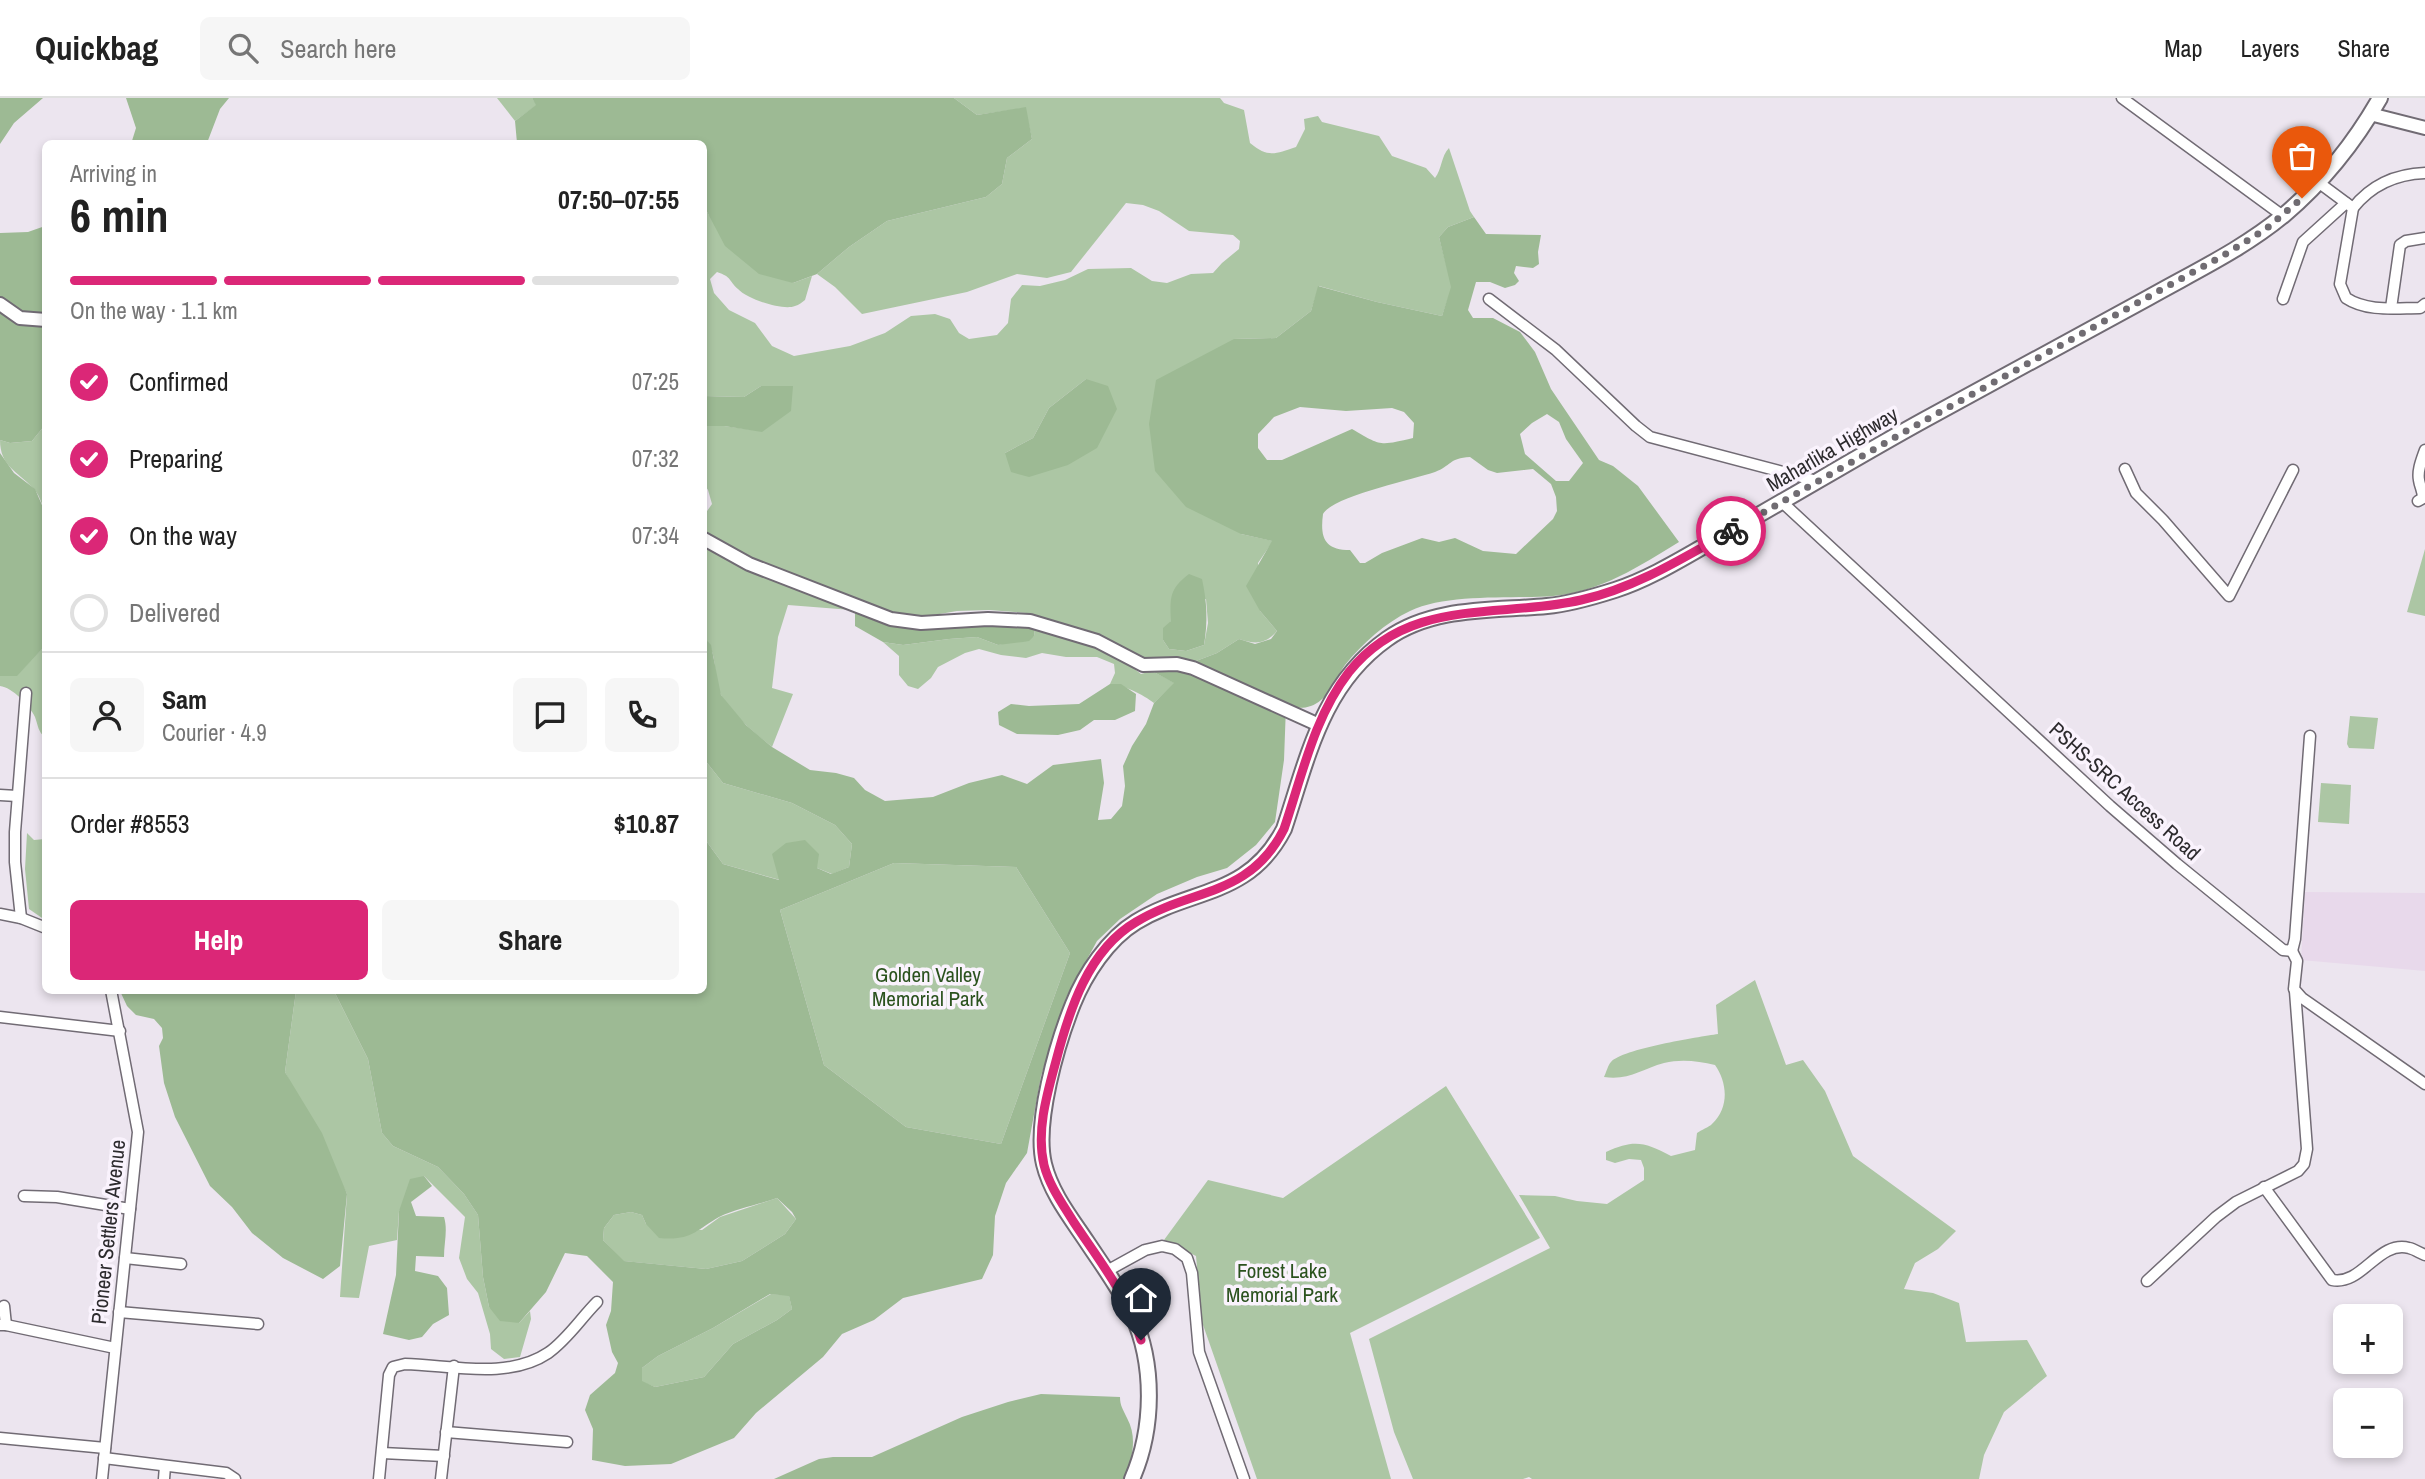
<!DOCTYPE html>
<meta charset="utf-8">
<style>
:root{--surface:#fff;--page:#f6f6f6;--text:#222;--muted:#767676;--line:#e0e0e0;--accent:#db2777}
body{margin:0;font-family:"Archivo Narrow",sans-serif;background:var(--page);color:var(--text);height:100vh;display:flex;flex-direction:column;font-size:26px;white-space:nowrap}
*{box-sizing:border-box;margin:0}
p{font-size:23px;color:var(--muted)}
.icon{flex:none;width:38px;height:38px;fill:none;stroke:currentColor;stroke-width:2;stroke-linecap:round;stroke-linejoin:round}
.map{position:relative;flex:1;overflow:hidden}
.panel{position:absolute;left:42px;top:42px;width:665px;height:854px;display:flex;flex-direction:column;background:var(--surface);border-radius:10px;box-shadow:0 4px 10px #0003}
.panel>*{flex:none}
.tools{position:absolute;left:2333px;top:1206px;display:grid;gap:14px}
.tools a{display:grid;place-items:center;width:70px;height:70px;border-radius:10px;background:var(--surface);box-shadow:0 4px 10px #0003;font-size:35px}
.pin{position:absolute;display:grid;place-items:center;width:60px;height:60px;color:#fff;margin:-72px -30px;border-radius:50% 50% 50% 0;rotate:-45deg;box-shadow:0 0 7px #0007}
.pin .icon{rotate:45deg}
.courier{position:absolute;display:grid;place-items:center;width:70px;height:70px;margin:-35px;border:5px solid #db2777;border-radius:50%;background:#fff;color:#222;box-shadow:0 2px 9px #0007}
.head em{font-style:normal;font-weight:800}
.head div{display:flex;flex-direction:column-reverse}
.head{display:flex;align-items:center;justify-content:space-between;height:119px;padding:0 28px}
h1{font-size:46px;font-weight:800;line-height:52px}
.bar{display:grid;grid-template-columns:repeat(4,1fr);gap:10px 7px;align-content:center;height:84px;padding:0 28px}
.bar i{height:9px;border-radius:5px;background:var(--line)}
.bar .selected{background:var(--accent)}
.bar p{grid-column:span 4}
.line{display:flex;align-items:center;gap:18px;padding:0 28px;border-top:2px solid var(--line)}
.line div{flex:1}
.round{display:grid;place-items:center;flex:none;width:74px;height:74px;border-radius:10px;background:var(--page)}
ol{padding:0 28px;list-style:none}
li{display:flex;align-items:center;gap:21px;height:77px}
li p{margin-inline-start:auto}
li .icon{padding:7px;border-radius:50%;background:var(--accent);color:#fff;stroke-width:4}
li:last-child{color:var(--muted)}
li i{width:38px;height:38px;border:4px solid var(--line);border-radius:50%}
.action{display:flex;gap:14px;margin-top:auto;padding:14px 28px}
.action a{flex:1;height:80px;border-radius:10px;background:var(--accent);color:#fff;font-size:28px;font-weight:800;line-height:80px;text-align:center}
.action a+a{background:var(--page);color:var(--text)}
header{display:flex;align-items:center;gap:42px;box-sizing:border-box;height:98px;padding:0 35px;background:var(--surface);border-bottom:2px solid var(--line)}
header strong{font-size:33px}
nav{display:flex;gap:38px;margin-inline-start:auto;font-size:24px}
.search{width:490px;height:63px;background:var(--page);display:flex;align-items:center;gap:18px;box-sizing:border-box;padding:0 24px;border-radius:10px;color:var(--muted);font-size:26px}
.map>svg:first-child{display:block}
.commercial{fill:#e8d9eb}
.green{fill:#acc6a4;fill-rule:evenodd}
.forest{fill:#9dba94;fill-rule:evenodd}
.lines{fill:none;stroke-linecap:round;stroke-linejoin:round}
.minor-casing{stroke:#716b74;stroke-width:13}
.major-casing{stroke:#716b74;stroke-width:16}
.highway-casing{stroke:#716b74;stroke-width:18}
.minor{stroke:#fff;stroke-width:10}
.major{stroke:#fff;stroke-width:12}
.highway{stroke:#fff;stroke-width:14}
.done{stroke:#706c72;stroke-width:7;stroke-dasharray:0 12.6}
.route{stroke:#db2777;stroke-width:9}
.labels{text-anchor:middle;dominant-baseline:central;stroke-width:7;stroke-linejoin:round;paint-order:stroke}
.street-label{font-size:21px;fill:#2d2b2e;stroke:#faf3fd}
.park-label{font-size:21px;fill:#2b521e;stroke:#faf3fd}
</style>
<header>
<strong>Quickbag</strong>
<div class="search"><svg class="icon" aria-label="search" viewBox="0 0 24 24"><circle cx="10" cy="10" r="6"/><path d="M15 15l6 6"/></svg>Search here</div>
<nav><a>Map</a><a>Layers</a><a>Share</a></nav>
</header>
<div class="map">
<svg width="2425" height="1381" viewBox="0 0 2425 1381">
<rect width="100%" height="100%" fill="#ece5ef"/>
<!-- commercial -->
<path class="commercial" d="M2305,794L2425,795V873L2301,862Z"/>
<!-- green -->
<g class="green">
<path d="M497,0H532L537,7L515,23Z"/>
<path d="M954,0H1220L1224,5L1244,12L1250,45C1268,60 1275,56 1296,49L1305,31L1304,21L1318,18L1322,24L1379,38L1392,58L1426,70L1435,80C1442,71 1441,58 1449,50L1470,113L1474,119L1448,129L1439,139L1452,189L1442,218L1377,204L1319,188L1311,213L1276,240L1234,241L1241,436L1273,443L1258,465L1260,513L1277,533C1265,547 1255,546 1239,541L1217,555L1196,563L1153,562L1139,558L1096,535L1027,515L989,512L957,513L928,518L788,507L778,539L772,590L793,596L772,649C757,637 729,614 721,597C712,577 719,556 704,539V415L705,416L712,406L708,392L704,386V328H724L762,333L761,288L744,299L704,298V108L709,117L793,185L812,178L805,202C802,204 799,207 795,208C783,213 747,201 738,191C728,182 732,179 717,174L710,181L714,195L729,212L755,225L772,248L794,258L850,248L885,235L911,218L935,216L950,221L959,235L969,241L997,237L1008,225L1011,201L1022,187L1040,188L1065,182L1088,171L1131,170L1152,183L1167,185L1191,176L1213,175L1222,165L1239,151L1240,143L1233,137L1189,133L1159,113L1143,107L1126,105L1071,174L1047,180L1017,176L967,194L862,216L835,189L817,176L849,149L887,123L986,99L1002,86L1007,60L1032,41L1025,10L977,17ZM1086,281L1068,367L1005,355L1033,340L1049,310ZM1206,501L1208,525L1204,547L1186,553L1169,551L1163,542L1171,523V506Z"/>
<path d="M45,327V414C42,406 39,396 33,390C17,373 0,368 0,342L10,345L32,343Z"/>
<path d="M2425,451V518L2407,514Z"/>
<path d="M1035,531L1114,555L1141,576L1152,573L1175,585L1154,605C1144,597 1122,586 1110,586L1115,575L1114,566L1097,559H1066L1042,555L1026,560L1001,557L979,551L965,555L938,569L931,580L918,591L908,588L899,577V558L883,544L903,547L949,541L977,539L998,547L1034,538Z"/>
<path d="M45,548V639C38,634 38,627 35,619C30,608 12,589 0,588V578L17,577Z"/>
<path d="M2350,618L2378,620L2374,651L2349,650L2347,646Z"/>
<path d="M704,661L723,685L792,705L835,727L852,746L849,769L832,776L817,770L780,782L723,766L704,740Z"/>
<path d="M2321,685L2351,687L2349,726L2318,724Z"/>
<path d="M27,735L34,742L45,741V822L29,811L25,771Z"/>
<path d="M894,765L1016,769L1070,855L1001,1046L906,1029L824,967L780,812Z"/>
<path d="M1755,882L1786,967L1803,962L1825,993L1853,1058L1956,1133L1938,1151L1915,1165L1904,1191L1933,1195L1959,1205L1966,1244L2027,1242L2047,1278L2004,1314L1984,1357L1979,1381H1532L1529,1379L1523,1381H1413L1394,1334L1369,1241L1550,1150L1519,1097L1555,1098L1577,1103L1607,1106L1644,1082V1070L1641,1062L1629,1061L1615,1065L1606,1062V1054C1634,1041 1645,1044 1671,1058L1695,1052L1697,1035C1701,1032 1709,1029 1712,1026C1730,1009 1727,984 1715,967C1698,963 1681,961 1664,965C1642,971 1628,983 1604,979C1606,975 1608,967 1611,964C1622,951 1698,939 1718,936L1716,907Z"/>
<path d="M296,893H334L368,961L382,1035L393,1048L438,1069L464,1096L478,1117L483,1179L489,1209L519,1225L530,1213L531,1221L520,1259L504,1261L491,1251L490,1236L478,1195L467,1181L459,1160L465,1119L424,1078L399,1113L397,1142L369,1148L359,1200L340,1199L347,1096L285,974Z"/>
<path d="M1446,988L1540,1140L1350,1235L1391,1381H1257L1202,1224L1196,1158L1164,1142L1208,1082L1283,1100Z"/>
<path d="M777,1100L796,1121L785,1136L742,1163L706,1171L623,1163L603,1142L604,1130L614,1117L631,1114L642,1117L646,1126L702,1132L720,1119Z"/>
<path d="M771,1196L789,1197L792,1211L777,1222L733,1246L704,1279L655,1289L642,1284V1270L658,1258L713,1230Z"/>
</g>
<!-- forest -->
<g class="forest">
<path d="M0,0H43L14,25L0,46Z"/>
<path d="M126,0H229L220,11L207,45L131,46L136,30Z"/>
<path d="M532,0H954L977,17L1026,9L1032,41L1007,60L1002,86L986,99L887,123L849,149L817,176L793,185L759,176L725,148L704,108V46L517,45L515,23L536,7Z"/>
<path d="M1474,119L1486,136L1541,137L1538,154L1539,166L1533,170L1516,168L1514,175L1519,183L1515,187L1505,190L1490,184H1476L1468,212L1473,220H1493L1520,234L1535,254L1551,291L1599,362L1613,368L1638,388L1679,444C1640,468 1600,494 1553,498C1511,501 1447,495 1410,513C1385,525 1363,545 1345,567C1337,578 1332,594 1321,602C1311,611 1299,611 1286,608L1284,662L1275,724L1256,747L1227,770L1197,779L1157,796L1120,821L1097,843L1066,900L1041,978L1027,1055L1006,1085L995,1118L993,1157L982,1181L903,1200L874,1222L842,1236L823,1259L756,1315L734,1340L671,1366L625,1368L592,1362L593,1331L585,1312L590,1297L615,1275L618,1265L612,1254L606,1227L611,1213L613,1184L587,1158L565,1155L546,1194L519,1225L500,1223L489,1209L483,1179L478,1117L464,1096L438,1069L393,1048L382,1035L368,961L334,893L704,892V740L723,766L779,782L772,756L786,745L805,742L819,756L817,770L831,776L849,769L852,746L835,727L792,705L723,685L704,661V539L711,547L721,597L746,627L772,649L810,672L836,675L854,680L865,692L885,703L933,699L969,685L1002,677L1027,686L1053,667L1101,661L1104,685L1098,722L1111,721L1122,708L1125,688L1123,668L1132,648L1146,626L1154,605L1174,585L1152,573L1179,561L1196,563L1217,555L1239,541L1255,546L1271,541L1277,533L1260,513L1246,488L1272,443L1241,436L1186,409L1155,373L1149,326L1156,282L1234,241L1276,240L1311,213L1318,188L1377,204L1442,218L1451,189L1439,139L1448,129ZM1300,309L1346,313L1392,310L1404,314L1414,325L1413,340C1379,348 1381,348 1352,331L1282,362H1267L1258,350V336L1274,319ZM1547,316L1559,324L1566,341L1583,365L1569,383H1556L1525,356L1520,336L1532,325ZM1470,359L1488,372L1497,375L1533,371L1551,386L1556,399L1557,413L1553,421L1516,456L1483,453L1455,440L1439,444L1422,440L1382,455L1365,465H1360L1350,452C1324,452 1320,439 1323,416C1333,398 1412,382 1435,374C1451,368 1449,360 1470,359ZM894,765L1016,769L1070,855L1001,1046L906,1029L824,967L780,812ZM777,1100L792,1114L796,1121L785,1136L742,1163L706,1171L624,1163L603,1142L604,1130L614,1117L631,1114L642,1117L646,1126L659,1140C691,1143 695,1133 719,1119C737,1110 758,1107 777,1100ZM770,1196L789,1198L792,1211L777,1222L733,1246L704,1279L655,1289L642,1283V1270L658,1258L713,1230Z"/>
<path d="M45,128V327L32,343L10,345L0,342V135L28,134Z"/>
<path d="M1086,281L1108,288L1117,311L1097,350L1068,367L1029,379L1011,374L1005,355L1033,340L1049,310Z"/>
<path d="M761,288H793L791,313L762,334L724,328H704V298L744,299Z"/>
<path d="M0,355L14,375L35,391L45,414V548L17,578H0Z"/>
<path d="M1189,476L1202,481C1207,504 1208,524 1204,547L1186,553L1169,551L1163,542V530L1171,523C1170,500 1169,491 1189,476Z"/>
<path d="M855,513C880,519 906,527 931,530C962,534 1006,517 1035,531L1034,538L1029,543L1023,544L998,547L977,539L949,541L903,547L883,544L855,528Z"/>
<path d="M1110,586H1121L1136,596L1135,613L1115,622H1094L1080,632L1058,637L1017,636L999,627L998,614L1011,606L1029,608L1079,606Z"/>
<path d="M120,893H296L285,974L322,1035L347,1096L340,1168L323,1181L283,1160L252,1135L232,1109L210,1088L175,1019L164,985L159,948L163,940L162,930L154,921L136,917L127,908Z"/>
<path d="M424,1078L432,1088L411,1104L416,1118L444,1119C448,1132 444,1145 444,1159L416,1158L415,1173L438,1178L447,1190L449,1217L433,1226L422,1239L409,1242L383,1236L396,1177L399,1113L410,1081Z"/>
<path d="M1041,1296L1120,1299C1120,1308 1123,1311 1127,1320C1138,1340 1132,1362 1124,1381H774L819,1361L833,1359H872L962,1319L1008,1304Z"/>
</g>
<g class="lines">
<!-- minor casing -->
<g class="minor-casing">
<g id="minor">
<path d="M2122,0L2283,118"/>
<path d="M2318,84L2353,110L2340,186L2346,200C2367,214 2396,210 2420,210L2425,206"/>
<path d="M2353,110C2372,86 2396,76 2425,75"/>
<path d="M1489,201L1556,252L1636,328L1650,339L1817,383"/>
<path d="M2283,201L2303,144L2346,105"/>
<path d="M2391,210L2400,147L2406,143L2425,140"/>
<path d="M2125,371L2136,395L2163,422L2229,498L2293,372"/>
<path d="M2418,403L2423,400C2423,393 2420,389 2419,382C2417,372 2422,361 2425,352"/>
<path d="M1783,405L2110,708L2177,766L2283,852L2292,853L2295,841L2310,638"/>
<path d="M0,697L17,698"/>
<path d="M0,816L21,820L46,830"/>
<path d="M21,820L15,764V734L26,595"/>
<path d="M2292,853L2297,863L2294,891L2302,900L2425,986"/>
<path d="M0,919L120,933"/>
<path d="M2264,1089L2332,1182C2362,1188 2378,1142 2409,1150C2414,1151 2420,1155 2425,1157"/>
<path d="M24,1098L57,1099L130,1111"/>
<path d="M125,1160L181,1166"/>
<path d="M1107,1173L1145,1152L1162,1148L1175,1151L1187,1160L1192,1175L1199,1254L1244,1381"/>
<path d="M2147,1183L2216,1119L2236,1104L2298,1073L2304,1066L2307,1051L2295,893"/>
<path d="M119,1214L258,1226"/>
<path d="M1,1227H6L4,1208"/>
<path d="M6,1227L115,1250"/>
<path d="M446,1334L567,1344"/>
<path d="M0,1340L105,1350"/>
<path d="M382,1355L444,1358"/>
<path d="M104,1360L226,1375L235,1381"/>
<path d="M102,1381L138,1034L111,892"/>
<path d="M164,1381L165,1368"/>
<path d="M379,1381L389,1277L393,1269L405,1266C450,1267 508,1282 548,1255C567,1242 581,1220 597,1204"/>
<path d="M441,1381L454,1268"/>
</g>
</g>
<!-- major casing -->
<g class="major-casing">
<g id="major">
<path d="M2370,16L2425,30"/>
<path d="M0,206L20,220L46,222"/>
<path d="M704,441L749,466L891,521L921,525L988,521L1030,523L1097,543L1143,567L1177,566L1193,570L1319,627"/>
</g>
</g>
<!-- highway casing -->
<g class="highway-casing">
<path id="highway" d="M1132,1381C1154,1331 1155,1266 1132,1216C1120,1191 1103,1168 1087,1144C1071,1120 1051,1095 1044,1066C1034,1025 1057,946 1073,906C1085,876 1108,841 1136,824C1192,790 1249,799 1284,731C1308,659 1322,587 1387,541C1433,508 1494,513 1547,508C1570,506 1593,499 1615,492C1652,480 1686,458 1720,439C1788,401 1855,360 1924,322C1998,281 2073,241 2148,200C2194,174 2243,151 2284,117C2323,84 2355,44 2380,0"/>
</g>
<!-- minor -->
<use href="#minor" class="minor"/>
<!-- major -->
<use href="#major" class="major"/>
<!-- highway -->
<use href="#highway" class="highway"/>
</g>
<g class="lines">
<!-- done -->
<path class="done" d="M1731,433L1922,324L2224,157L2266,131L2302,100"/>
<!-- route -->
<path class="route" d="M1141,1242C1128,1198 1098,1161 1073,1123C1062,1105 1049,1087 1044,1067C1036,1033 1047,996 1056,963C1069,913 1088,852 1136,824C1192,790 1250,799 1284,731C1302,678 1314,619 1349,574C1410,498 1498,521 1581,502C1635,490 1683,460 1731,433"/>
</g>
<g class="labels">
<!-- street labels -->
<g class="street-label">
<text transform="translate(1832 351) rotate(-30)">Maharlika Highway</text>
<text transform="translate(2125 693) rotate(42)">PSHS-SRC Access Road</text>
<text transform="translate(108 1134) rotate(-84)">Pioneer Settlers Avenue</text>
</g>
<!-- park labels -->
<g class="park-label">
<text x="928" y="876">Golden Valley<tspan x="928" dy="24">Memorial Park</tspan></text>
<text x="1282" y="1172">Forest Lake<tspan x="1282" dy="24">Memorial Park</tspan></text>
</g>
</g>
</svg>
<div class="tools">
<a>+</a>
<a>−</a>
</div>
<div class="pin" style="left:2302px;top:100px;background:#ea580c"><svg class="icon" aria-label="bag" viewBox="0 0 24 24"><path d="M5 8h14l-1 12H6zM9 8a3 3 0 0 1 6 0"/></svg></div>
<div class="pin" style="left:1141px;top:1242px;background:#1f2937"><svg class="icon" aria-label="home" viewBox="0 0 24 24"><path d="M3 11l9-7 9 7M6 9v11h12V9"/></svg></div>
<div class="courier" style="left:1731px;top:433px"><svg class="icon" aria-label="bike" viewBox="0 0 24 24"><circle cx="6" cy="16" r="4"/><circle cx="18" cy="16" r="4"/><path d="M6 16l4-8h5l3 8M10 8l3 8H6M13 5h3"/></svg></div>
<section class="panel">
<div class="head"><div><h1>6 min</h1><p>Arriving in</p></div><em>07:50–07:55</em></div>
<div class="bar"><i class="selected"></i><i class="selected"></i><i class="selected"></i><i></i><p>On the way · 1.1 km</p></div>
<ol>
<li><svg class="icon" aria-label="check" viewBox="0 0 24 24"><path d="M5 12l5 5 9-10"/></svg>Confirmed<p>07:25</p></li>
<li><svg class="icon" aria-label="check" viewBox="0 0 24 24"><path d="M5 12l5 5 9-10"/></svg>Preparing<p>07:32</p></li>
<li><svg class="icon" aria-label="check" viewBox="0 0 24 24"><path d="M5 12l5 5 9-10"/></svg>On the way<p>07:34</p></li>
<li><i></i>Delivered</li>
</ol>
<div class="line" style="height:126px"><a class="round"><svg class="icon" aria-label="person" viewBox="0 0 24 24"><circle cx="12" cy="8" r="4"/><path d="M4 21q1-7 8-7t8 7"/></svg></a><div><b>Sam</b><p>Courier · 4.9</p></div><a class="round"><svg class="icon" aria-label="chat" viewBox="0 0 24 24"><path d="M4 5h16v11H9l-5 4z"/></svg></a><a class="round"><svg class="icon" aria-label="phone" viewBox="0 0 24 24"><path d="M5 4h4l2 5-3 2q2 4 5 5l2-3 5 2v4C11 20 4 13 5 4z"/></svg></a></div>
<div class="line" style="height:91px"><div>Order #8553</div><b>$10.87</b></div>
<div class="action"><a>Help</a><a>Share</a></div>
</section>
</div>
